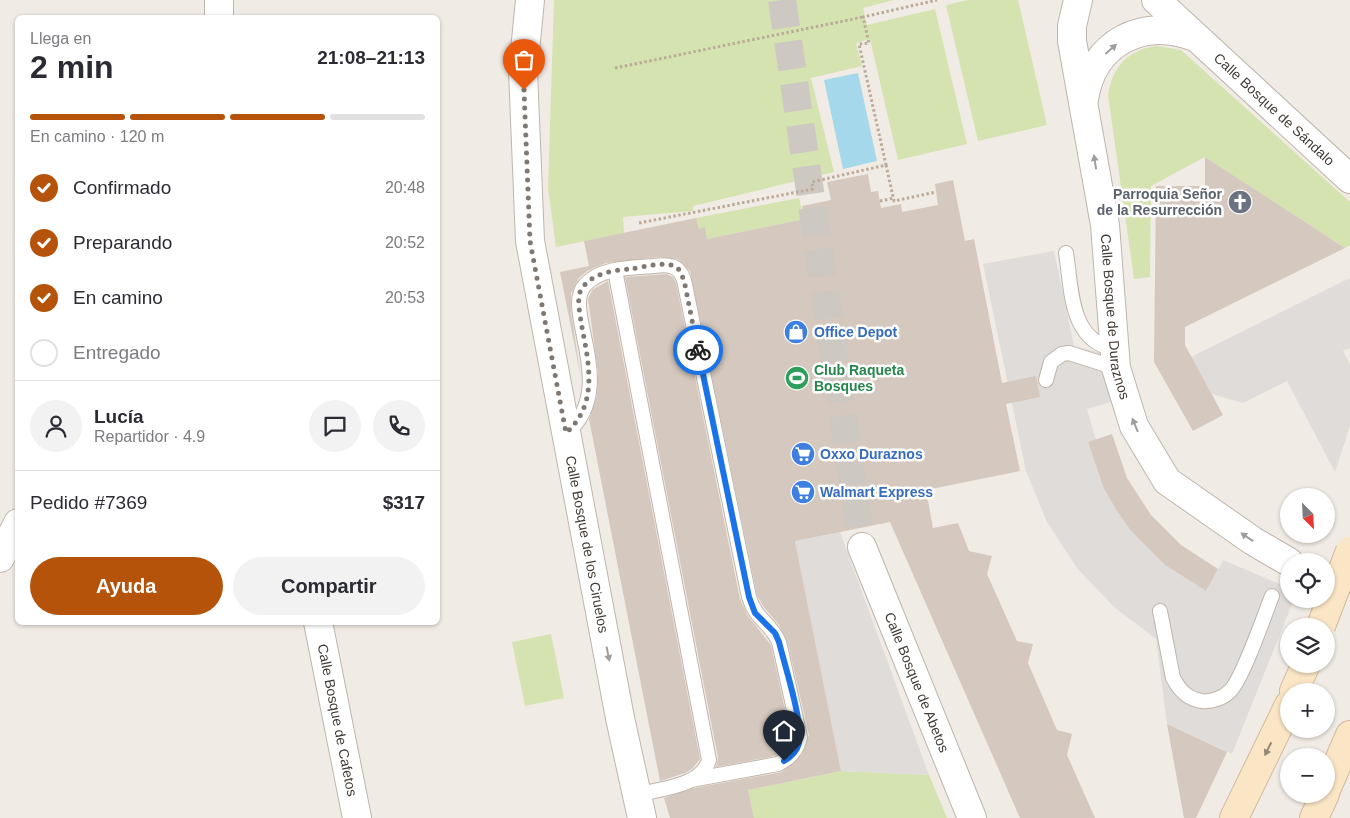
<!DOCTYPE html>
<html lang="es">
<meta charset="utf-8">
<style>
:root{--surface:#fff;--page:#f2f2f3;--text:#2b2b33;--muted:#7c7c81;--line:#e1e1e2;--accent:#b45309}
body{margin:0;font-family:Helvetica,sans-serif;background:var(--page);color:var(--text);height:100vh;display:flex;flex-direction:column;font-size:19px;white-space:nowrap}
*{box-sizing:border-box;margin:0}
p{font-size:16px;color:var(--muted)}
.icon{flex:none;width:28px;height:28px;fill:none;stroke:currentColor;stroke-width:2;stroke-linecap:round;stroke-linejoin:round}
.map{position:relative;flex:1;overflow:hidden}
.sheet{position:absolute;left:15px;top:15px;width:425px;height:610px;display:flex;flex-direction:column;background:var(--surface);border-radius:8px;box-shadow:0 1px 4px #0004}
.sheet>*{flex:none}
.needle{width:32px;rotate:156deg}
.buttons{position:absolute;left:1280px;top:488px;display:grid;gap:10px}
.buttons a{display:grid;place-items:center;width:55px;height:55px;border-radius:50%;background:var(--surface);box-shadow:0 1px 4px #0004;font-size:25px}
.pin{position:absolute;display:grid;place-items:center;width:42px;height:42px;color:#fff;margin:-51px -21px;border-radius:50% 50% 50% 0;rotate:-45deg;box-shadow:0 0 5px #0007}
.pin .icon{rotate:45deg}
.courier{position:absolute;display:grid;place-items:center;width:50px;height:50px;margin:-25px;border:4px solid #1a73e8;border-radius:50%;background:#fff;color:#222;box-shadow:0 1px 6px #0007}
.summary em{font-style:normal;font-weight:600}
.summary div{display:flex;flex-direction:column-reverse}
.summary{display:flex;align-items:center;justify-content:space-between;height:85px;padding:0 15px}
h1{font-size:32px;font-weight:600;line-height:38px}
.bar{display:grid;grid-template-columns:repeat(4,1fr);gap:8px 5px;align-content:center;height:60px;padding:0 15px}
.bar i{height:6px;border-radius:4px;background:var(--line)}
.bar .active{background:var(--accent)}
.bar p{grid-column:span 4}
.line{display:flex;align-items:center;gap:12px;padding:0 15px;border-top:1px solid var(--line)}
.line div{flex:1}
.round{display:grid;place-items:center;flex:none;width:52px;height:52px;border-radius:26px;background:var(--page)}
ol{padding:0 15px;list-style:none}
li{display:flex;align-items:center;gap:15px;height:55px}
li p{margin-inline-start:auto}
li .icon{padding:5px;border-radius:50%;background:var(--accent);color:#fff;stroke-width:4}
li:last-child{color:var(--muted)}
li i{width:28px;height:28px;border:2px solid var(--line);border-radius:50%}
.primary-button{display:flex;gap:10px;margin-top:auto;padding:10px 15px}
.primary-button a{flex:1;height:58px;border-radius:30px;background:var(--accent);color:#fff;font-size:20px;font-weight:600;line-height:58px;text-align:center}
.primary-button a+a{background:var(--page);color:var(--text)}
.map>svg:first-child{display:block}
.green{fill:#d4e3b0}
.parking{fill:#dfdcda}
.water{fill:#a4d8ea}
.building{fill:#d5c8be}
.lines{fill:none;stroke-linecap:round;stroke-linejoin:round}
.street-tunnel{stroke:#cec8c2;stroke-width:28;stroke-dasharray:28 14;stroke-linecap:butt}
.lane-casing{stroke:#bfb5ab;stroke-width:16}
.street-casing{stroke:#bfb5ab;stroke-width:30}
.secondary-casing{stroke:#d1ba9a;stroke-width:30}
.path{stroke:#bcab9a;stroke-width:3;stroke-dasharray:2.5 2.5;stroke-linecap:butt}
.lane{stroke:#fff;stroke-width:14}
.street{stroke:#fff;stroke-width:28}
.secondary{stroke:#fae5c5;stroke-width:28}
.secondary-bridge-casing{stroke:#d1ba9a;stroke-width:30;stroke-linecap:butt}
.secondary-bridge{stroke:#fae5c5;stroke-width:28}
.oneway{fill:#a19d9a}
.oneway2{fill:#958876}
.done{stroke:#807973;stroke-width:5;stroke-dasharray:0 9}
.route{stroke:#1a73e8;stroke-width:6}
.labels{text-anchor:middle;dominant-baseline:central;stroke-width:5;stroke-linejoin:round;paint-order:stroke}
.street-label{font-size:14px;fill:#433b35;stroke:#fff}
.worship-label{font-size:14px;font-weight:bold;fill:#5b616d;stroke:#fff;text-anchor:end}
.shop-label{font-size:14px;font-weight:bold;fill:#366cbe;stroke:#fff;text-anchor:start}
.leisure-label{font-size:14px;font-weight:bold;fill:#27864d;stroke:#fff;text-anchor:start}
</style>
<div class="map">
<svg width="1350" height="818" viewBox="0 0 1350 818">
<rect width="100%" height="100%" fill="#f1ebe5"/>
<!-- green -->
<g class="green">
<path d="M554,0H894L863,8L867,25L935,9L967,144L898,160L870,39L856,43L862,66L811,78L834,172L693,206V211L623,217L624,233L556,247L548,188Z"/>
<path d="M968,0H1018L1047,125L978,141L946,5Z"/>
<path d="M1156,46L1181,50L1350,202V245L1345,248L1205,157L1151,186L1150,277L1134,279L1108,95C1112,67 1128,50 1156,46Z"/>
<path d="M799,198L804,219L707,239L705,228L699,229L696,218Z"/>
<path d="M551,634L564,698L525,706L512,642Z"/>
<path d="M841,771L929,775L947,818H754L748,790Z"/>
</g>
<!-- parking -->
<g class="parking">
<path d="M1054,251L1074,346L1106,354L1115,401L1087,409L1096,440L1088,442L1104,489L1117,511L1131,531L1165,565L1206,591L1223,560L1289,588V599H1294L1232,754L1167,724L1156,639L1114,607L1077,568L1047,522L1026,471L983,264Z"/>
<path d="M1350,278V348L1343,351L1350,364V426L1335,472L1287,381L1243,403L1212,394L1191,357Z"/>
<path d="M840,532L929,775L841,771L795,541Z"/>
</g>
<!-- water -->
<path class="water" d="M858,73L877,161L843,169L824,80Z"/>
<!-- building -->
<g class="building">
<path d="M1205,157L1345,248L1185,327V345L1223,415L1193,431L1154,362L1156,186H1205Z"/>
<path d="M868,174L871,192L878,191L881,208L901,204L902,212L938,205L935,184L953,180L965,241L974,239L1002,383L1036,376L1040,397L1006,404L1020,471L926,490L933,528L958,523L969,551L992,556L987,574L1017,641L1033,644L1028,663L1057,730L1072,734L1067,755L1095,818H1020L890,522L795,541L841,771L748,790L754,818H670L664,798L694,788L782,772L802,755L809,735L787,640L779,625L763,606L757,595L690,271L677,259L659,257L606,263L587,271L579,278L571,293V312L581,378L560,272L589,266L584,241L696,218L699,229L705,227L707,239L804,219L802,206L831,200L827,182Z"/>
<path d="M667,274L673,277L676,283L740,599L748,616L771,645L791,737L786,748L775,756L716,767L718,758L625,277Z"/>
<path d="M608,281L700,759L692,769L685,773L660,781L589,419L597,396L598,372L588,299L592,290Z"/>
<path d="M1112,434L1127,478L1151,515L1181,545L1218,569L1206,591L1165,565L1131,531L1117,511L1104,489L1088,442Z"/>
<path d="M1167,724L1227,752L1196,818H1184Z"/>
</g>
<g class="lines">
<!-- street-tunnel -->
<path class="street-tunnel" d="M782,0L862,547"/>
<!-- lane casing -->
<g class="lane-casing">
<g id="lane">
<path d="M1066,253C1072,289 1069,340 1114,349"/>
<path d="M615,270L709,760C701,787 661,788 637,795"/>
<path d="M1046,380L1051,362L1062,354L1069,353L1116,368"/>
<path d="M567,433C620,386 561,310 585,285C601,267 632,268 654,266C669,264 679,265 684,280L749,597C756,620 770,622 779,642L800,737C797,751 790,758 778,764L691,780"/>
<path d="M1160,611L1173,678C1180,691 1188,699 1202,701C1212,702 1223,698 1230,691C1243,678 1264,616 1272,596"/>
</g>
</g>
<!-- street casing -->
<g class="street-casing">
<g id="street">
<path d="M219,0V18"/>
<path id="s1" d="M530,0L523,71L530,241L620,718L642,818"/>
<path id="s2" d="M1078,0L1072,26V41L1105,225L1116,368L1134,426L1167,481L1253,541L1289,562"/>
<path id="s3" d="M1156,0L1350,179"/>
<path d="M1084,99C1093,42 1143,17 1195,37"/>
<path id="s4" d="M862,547L972,818"/>
<path d="M0,558L18,523"/>
<path id="s5" d="M318,622L357,818"/>
</g>
</g>
<!-- secondary casing -->
<g class="secondary-casing">
<g id="secondary">
<path d="M1294,691L1306,664"/>
<path d="M1326,790L1350,735"/>
<path d="M1234,818L1289,705"/>
<path d="M1314,818L1325,794"/>
</g>
</g>
<!-- path -->
<g class="path">
<path d="M615,68L863,17"/>
<path d="M886,165L894,201L936,192"/>
<path d="M880,201L894,198"/>
<path d="M639,223L813,189L812,182L886,165L859,44L869,43L863,17L937,0"/>
</g>
<!-- lane -->
<use href="#lane" class="lane"/>
<!-- street -->
<use href="#street" class="street"/>
<!-- secondary -->
<use href="#secondary" class="secondary"/>
<!-- secondary-bridge casing -->
<g class="secondary-bridge-casing">
<path id="secondary-bridge" d="M1321,626L1350,551"/>
</g>
<!-- secondary-bridge -->
<use href="#secondary-bridge" class="secondary-bridge"/>
</g>
<!-- one-way arrows -->
<defs><path id="oneway-solid" d="M-6-.8H1V-3.2L6.5 0L1 3.2V.8H-6Z" transform="scale(1.25)"/></defs>
<g class="oneway">
<use href="#oneway-solid" transform="translate(1111 49) rotate(-41)"/>
<use href="#oneway-solid" transform="translate(1095 162) rotate(-99)"/>
<use href="#oneway-solid" transform="translate(1135 425) rotate(-113)"/>
<use href="#oneway-solid" transform="translate(1247 537) rotate(-146)"/>
<use href="#oneway-solid" transform="translate(608 654) rotate(79)"/>
</g>
<use class="oneway2" href="#oneway-solid" transform="translate(1268 749) rotate(116)"/>
<g class="lines">
<!-- done -->
<path class="done" d="M524,90L530,241L566,433C600,403 588,360 581,322C580,313 577,301 580,292C588,274 613,270 630,269C644,267 666,260 678,268L684,280L698,350"/>
<!-- route -->
<path class="route" d="M698,350L749,597L755,613L775,633L779,642C784,663 804,725 799,743C797,751 791,757 784,761"/>
</g>
<!-- icons -->
<defs>
<g id="church-disc" transform="scale(1.25)"><circle r="9.5" fill="#6b7280" stroke="#fff"/><path d="M-1.2-6h2.4v3.5h3.3v2.4h-3.3V6h-2.4V-.1h-3.3v-2.4h3.3Z" fill="#fff"/></g>
<g id="shop-disc" transform="scale(1.25)"><circle r="9.5" fill="#3f7fe0" stroke="#fff"/><path d="M-5-2.5h2.3a2.7 3.5 0 0 1 5.4 0H5L5.5 6h-11ZM-1.5-2.5h3a1.5 2.3 0 0 0-3 0Z" fill="#fff"/></g>
<g id="stadium-disc" transform="scale(1.25)"><circle r="9.5" fill="#2e9e5b" stroke="#fff"/><path d="M0-5a6.5 5 0 1 0 0 10a6.5 5 0 1 0 0-10ZM-3.5-1.8h7v3.6h-7Z" fill="#fff"/></g>
<g id="supermarket-disc" transform="scale(1.25)"><circle r="9.5" fill="#3f7fe0" stroke="#fff"/><path d="M-6-5.5h2.5l.6 2H6L4.5 2H-2.5L-4.4-4H-6ZM-1.5 3.2a1.3 1.3 0 1 0 .1 0ZM3 3.2a1.3 1.3 0 1 0 .1 0Z" fill="#fff"/></g>
</defs>
<g fill-rule="evenodd">
<use href="#church-disc" x="1240" y="202"/>
<use href="#shop-disc" x="796" y="332"/>
<use href="#stadium-disc" x="797" y="378"/>
<use href="#supermarket-disc" x="803" y="454"/>
<use href="#supermarket-disc" x="803" y="492"/>
</g>
<g class="labels">
<!-- street labels -->
<g class="street-label">
<text stroke="none"><textPath href="#s3" startOffset="161">Calle Bosque de Sándalo</textPath></text>
<text stroke="none"><textPath href="#s2" startOffset="321">Calle Bosque de Duraznos</textPath></text>
<text stroke="none"><textPath href="#s1" startOffset="550">Calle Bosque de los Ciruelos</textPath></text>
<text stroke="none"><textPath href="#s4" startOffset="146">Calle Bosque de Abetos</textPath></text>
<text stroke="none"><textPath href="#s5" startOffset="100">Calle Bosque de Cafetos</textPath></text>
</g>
<!-- worship labels -->
<g class="worship-label">
<text x="1222" y="194">Parroquia Señor<tspan x="1222" dy="16">de la Resurrección</tspan></text>
</g>
<!-- shop labels -->
<g class="shop-label">
<text x="814" y="332">Office Depot</text>
<text x="820" y="454">Oxxo Duraznos</text>
<text x="820" y="492">Walmart Express</text>
</g>
<!-- leisure labels -->
<g class="leisure-label">
<text x="814" y="370">Club Raqueta<tspan x="814" dy="16">Bosques</tspan></text>
</g>
</g>
</svg>
<div class="buttons">
<a><svg class="needle" viewBox="-14 -14 28 28"><path d="M0-13l5 13h-10z" fill="#e53935"/><path d="M0 13l5-13h-10z" fill="#7c7c81"/></svg></a>
<a><svg class="icon" aria-label="locate" viewBox="0 0 24 24"><circle cx="12" cy="12" r="6"/><path d="M12 2v4M12 18v4M2 12h4M18 12h4"/></svg></a>
<a><svg class="icon" aria-label="layers" viewBox="0 0 24 24"><path d="M12 4l9 5-9 5-9-5zM3 14l9 5 9-5"/></svg></a>
<a>+</a>
<a>−</a>
</div>
<div class="pin" style="left:524px;top:90px;background:#ea580c"><svg class="icon" aria-label="bag" viewBox="0 0 24 24"><path d="M5 8h14l-1 12H6zM9 8a3 3 0 0 1 6 0"/></svg></div>
<div class="pin" style="left:784px;top:761px;background:#1f2937"><svg class="icon" aria-label="home" viewBox="0 0 24 24"><path d="M3 11l9-7 9 7M6 9v11h12V9"/></svg></div>
<div class="courier" style="left:698px;top:350px"><svg class="icon" aria-label="bike" viewBox="0 0 24 24"><circle cx="6" cy="16" r="4"/><circle cx="18" cy="16" r="4"/><path d="M6 16l4-8h5l3 8M10 8l3 8H6M13 5h3"/></svg></div>
<section class="sheet">
<div class="summary"><div><h1>2 min</h1><p>Llega en</p></div><em>21:08–21:13</em></div>
<div class="bar"><i class="active"></i><i class="active"></i><i class="active"></i><i></i><p>En camino · 120 m</p></div>
<ol>
<li><svg class="icon" aria-label="check" viewBox="0 0 24 24"><path d="M5 12l5 5 9-10"/></svg>Confirmado<p>20:48</p></li>
<li><svg class="icon" aria-label="check" viewBox="0 0 24 24"><path d="M5 12l5 5 9-10"/></svg>Preparando<p>20:52</p></li>
<li><svg class="icon" aria-label="check" viewBox="0 0 24 24"><path d="M5 12l5 5 9-10"/></svg>En camino<p>20:53</p></li>
<li><i></i>Entregado</li>
</ol>
<div class="line" style="height:90px"><a class="round"><svg class="icon" aria-label="person" viewBox="0 0 24 24"><circle cx="12" cy="8" r="4"/><path d="M4 21q1-7 8-7t8 7"/></svg></a><div><b>Lucía</b><p>Repartidor · 4.9</p></div><a class="round"><svg class="icon" aria-label="chat" viewBox="0 0 24 24"><path d="M4 5h16v11H9l-5 4z"/></svg></a><a class="round"><svg class="icon" aria-label="phone" viewBox="0 0 24 24"><path d="M5 4h4l2 5-3 2q2 4 5 5l2-3 5 2v4C11 20 4 13 5 4z"/></svg></a></div>
<div class="line" style="height:65px"><div>Pedido #7369</div><b>$317</b></div>
<div class="primary-button"><a>Ayuda</a><a>Compartir</a></div>
</section>
</div>
